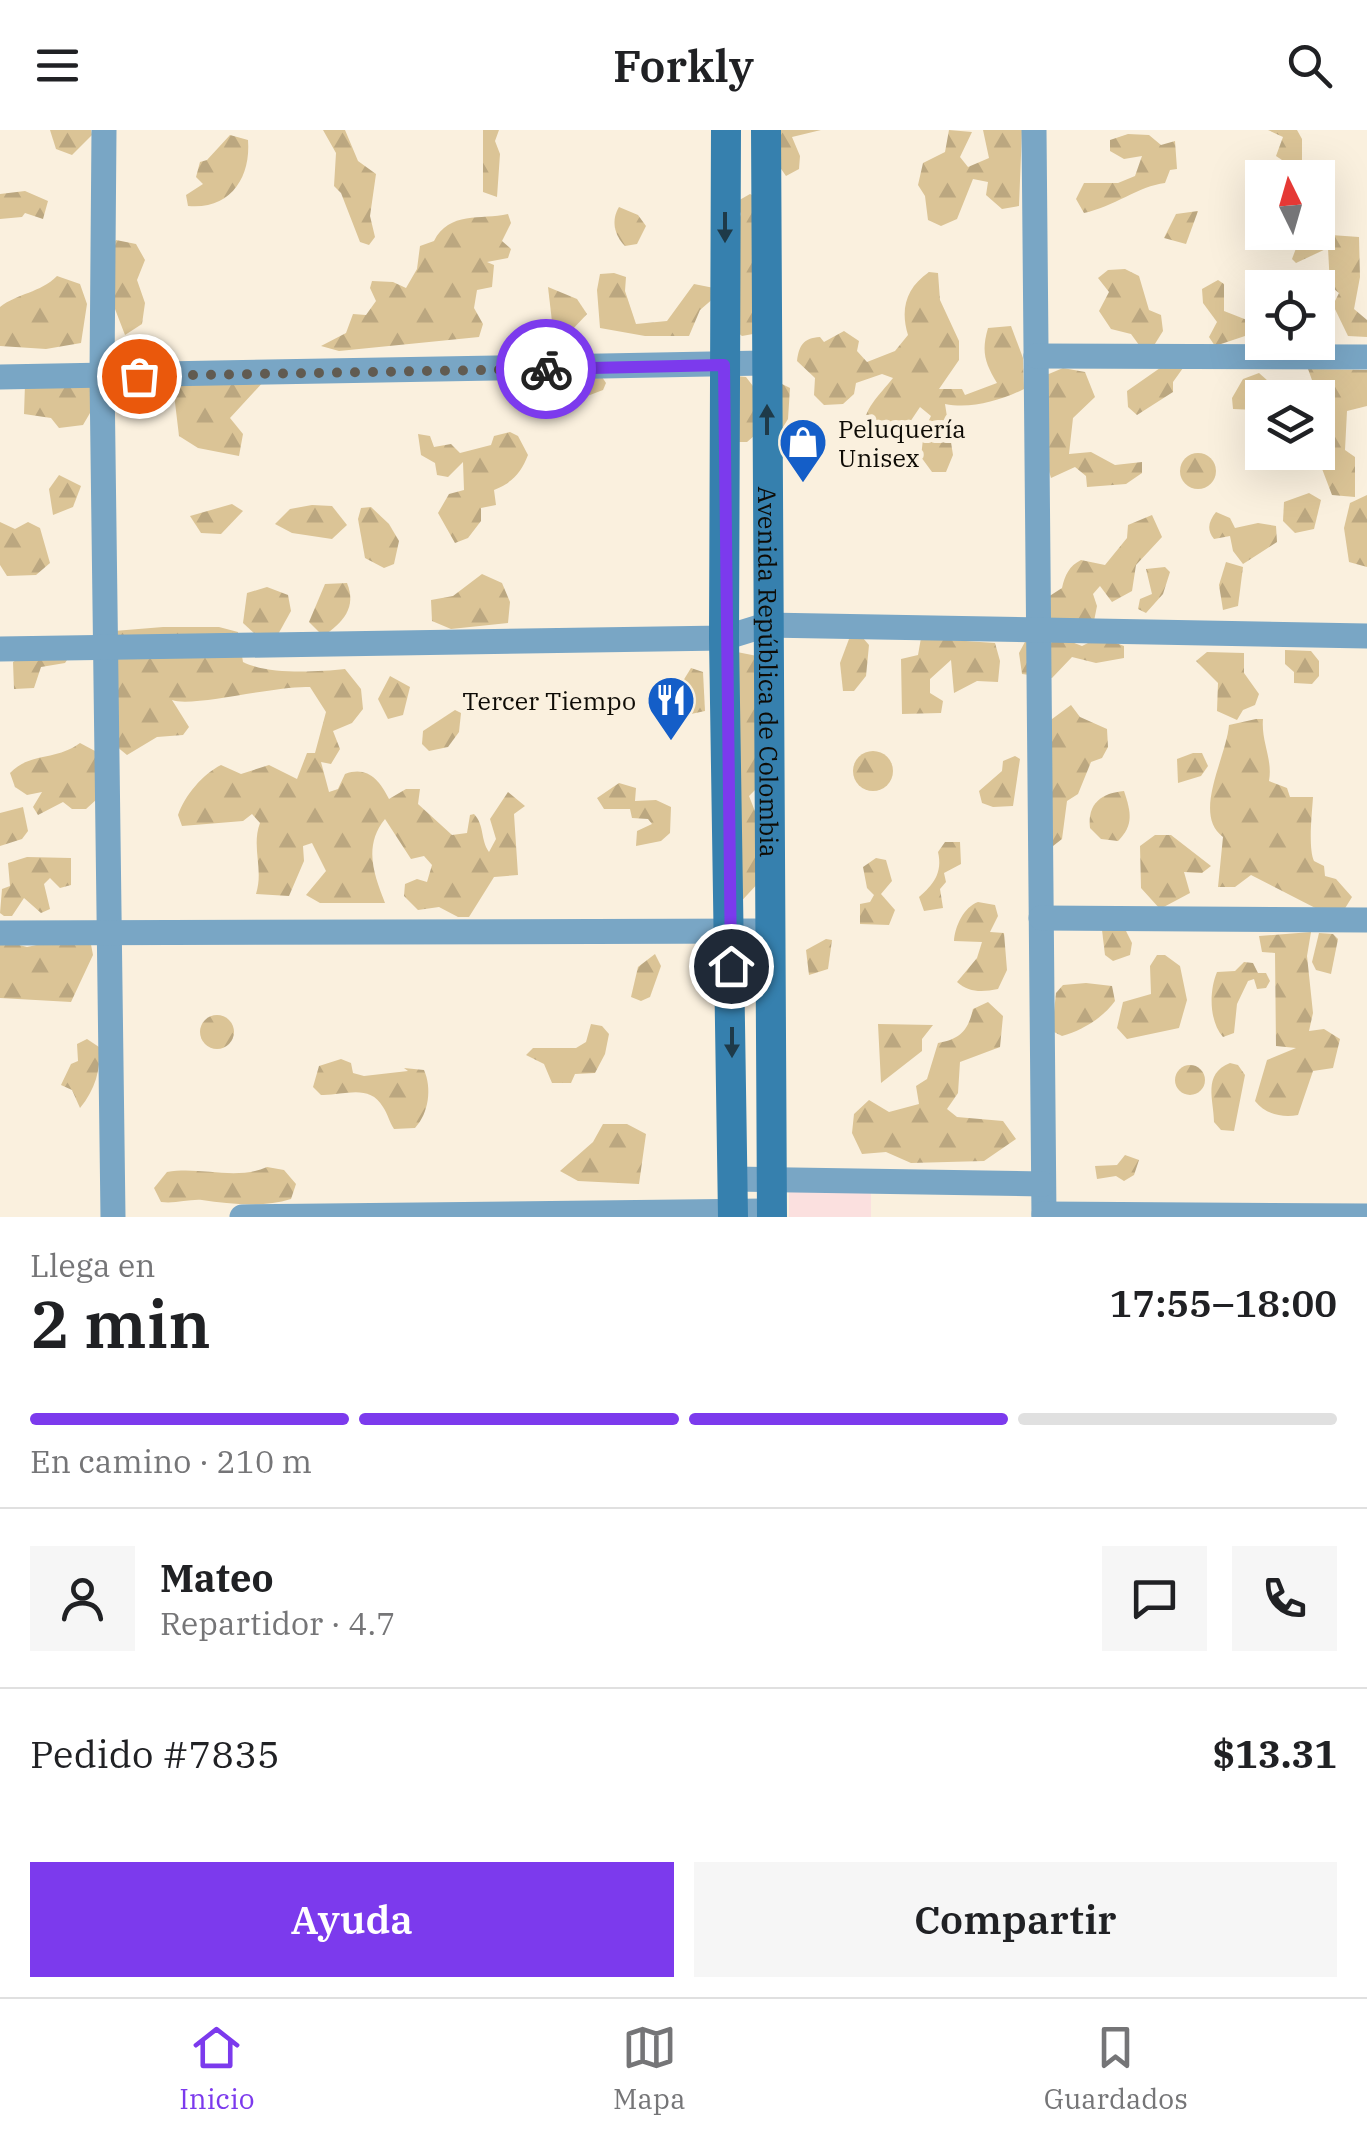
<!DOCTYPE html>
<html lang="es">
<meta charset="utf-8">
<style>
:root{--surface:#fff;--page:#f6f6f6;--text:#202124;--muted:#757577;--line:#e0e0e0;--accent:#7c3aed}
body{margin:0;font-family:"IBM Plex Serif",serif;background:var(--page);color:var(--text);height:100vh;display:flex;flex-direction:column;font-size:38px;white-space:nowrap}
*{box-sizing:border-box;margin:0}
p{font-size:32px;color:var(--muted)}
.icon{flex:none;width:55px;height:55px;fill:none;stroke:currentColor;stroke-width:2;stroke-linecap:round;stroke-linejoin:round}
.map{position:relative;height:1087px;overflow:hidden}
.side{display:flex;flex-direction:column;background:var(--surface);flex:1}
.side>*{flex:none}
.needle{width:65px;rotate:355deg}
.tools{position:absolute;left:1245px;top:30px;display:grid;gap:20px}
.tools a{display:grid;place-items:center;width:90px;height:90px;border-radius:0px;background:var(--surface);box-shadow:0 10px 40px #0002;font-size:50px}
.pin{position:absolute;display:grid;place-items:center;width:85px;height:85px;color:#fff;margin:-42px;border:5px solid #fff;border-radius:50%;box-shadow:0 2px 10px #0007}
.courier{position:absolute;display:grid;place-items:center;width:100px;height:100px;margin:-50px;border:8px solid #7c3aed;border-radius:50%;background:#fff;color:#222;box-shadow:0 2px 12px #0007}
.summary em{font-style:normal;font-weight:600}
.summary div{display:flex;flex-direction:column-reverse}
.summary{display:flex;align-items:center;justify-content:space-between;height:170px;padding:0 30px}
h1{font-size:65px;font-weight:600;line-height:75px}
.bar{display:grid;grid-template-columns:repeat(4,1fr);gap:15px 10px;align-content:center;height:120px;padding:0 30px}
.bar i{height:12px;border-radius:8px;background:var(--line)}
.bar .selected{background:var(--accent)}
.bar p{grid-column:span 4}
.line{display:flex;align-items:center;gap:25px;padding:0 30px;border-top:2px solid var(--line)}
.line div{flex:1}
.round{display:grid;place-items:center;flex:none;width:105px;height:105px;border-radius:0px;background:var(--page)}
.button{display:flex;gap:20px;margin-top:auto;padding:20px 30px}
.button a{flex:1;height:115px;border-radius:0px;background:var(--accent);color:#fff;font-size:40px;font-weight:600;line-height:115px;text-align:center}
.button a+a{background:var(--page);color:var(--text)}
header{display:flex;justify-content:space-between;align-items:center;height:130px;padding:0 30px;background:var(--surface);font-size:45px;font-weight:600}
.dock{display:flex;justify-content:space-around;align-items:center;height:140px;border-top:2px solid var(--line);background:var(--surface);font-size:28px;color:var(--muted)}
.dock a{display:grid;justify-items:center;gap:5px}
.dock .selected{color:var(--accent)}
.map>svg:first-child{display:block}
.commercial{fill:#fbe0df}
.forest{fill:url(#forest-firs)}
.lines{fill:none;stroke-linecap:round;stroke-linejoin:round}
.street{stroke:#79a6c5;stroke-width:25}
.secondary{stroke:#3680ae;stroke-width:30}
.oneway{fill:#1e3a49}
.done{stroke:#615b51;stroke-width:10;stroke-dasharray:0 18}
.route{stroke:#7c3aed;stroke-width:12}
.labels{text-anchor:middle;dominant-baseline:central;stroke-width:10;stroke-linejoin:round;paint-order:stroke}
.poi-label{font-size:25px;fill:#0e0b05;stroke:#faf0de;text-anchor:start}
.street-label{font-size:25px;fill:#0e0b05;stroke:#faf0de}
</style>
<header><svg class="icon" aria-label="menu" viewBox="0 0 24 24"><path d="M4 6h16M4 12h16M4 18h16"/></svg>Forkly<svg class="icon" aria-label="search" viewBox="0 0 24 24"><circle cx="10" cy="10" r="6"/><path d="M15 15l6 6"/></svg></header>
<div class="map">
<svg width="1367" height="1087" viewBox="0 0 1367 1087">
<defs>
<pattern id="forest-firs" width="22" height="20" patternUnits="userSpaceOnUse" patternTransform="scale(2.5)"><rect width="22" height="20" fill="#dbc496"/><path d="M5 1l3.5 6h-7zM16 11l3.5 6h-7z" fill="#bba780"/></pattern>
</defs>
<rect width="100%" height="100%" fill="#faf0de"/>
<!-- commercial -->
<path class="commercial" d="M789,1058L871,1059V1087H789Z"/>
<!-- forest -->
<g class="forest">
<path d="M50,0H91L92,5L72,25L56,19Z"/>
<path d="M323,0H345L358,31L376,44L370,86L375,107L369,115L360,112L341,63L334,56L336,23Z"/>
<path d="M483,0H499L495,11L500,24L497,67L483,62Z"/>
<path d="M777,0H821L792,7L800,26L799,39L786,46L777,33Z"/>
<path d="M949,0L972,2L960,27L968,37L989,28L983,0H1022L1019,76L1002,79L986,65L988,52L973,49L957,89L941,96L928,90L925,66L918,55L923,33L945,22Z"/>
<path d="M1268,0H1297L1302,9V33L1294,38L1276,26L1283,7Z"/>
<path d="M1128,4L1149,5L1161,15L1175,11L1177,39L1170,40L1165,53C1139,56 1113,77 1084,83L1076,69L1084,53H1118L1135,46L1142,26L1124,29L1110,21V10Z"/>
<path d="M230,5L248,10C251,48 230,80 188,76L186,65L203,54L196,47L200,32L207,30Z"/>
<path d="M25,61L48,71L43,89L25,83L22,87L0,89V64Z"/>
<path d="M750,64L758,68L753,204L742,206L732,198L735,102L741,84L736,72Z"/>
<path d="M619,77L638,85L646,96L637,114L625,116C614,105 611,90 619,77Z"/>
<path d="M1198,81L1186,114L1164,108L1176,84Z"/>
<path d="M508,84L511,93L502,111L511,119L508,128L487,132L494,135L492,157L477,160L474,178L483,194L479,207L339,221L321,216L346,203L353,184L366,185L376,171L370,158L372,151L393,152L406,158L417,139L420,116L434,111C449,81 481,90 508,84Z"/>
<path d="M1325,99L1331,105L1359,107L1360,147L1354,179L1367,190V207L1348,206L1333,175L1339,163L1330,156L1328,118L1296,133L1292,129L1298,113Z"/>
<path d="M116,110L136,114L145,130L137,150L145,173L142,194L125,205L110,166L102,127Z"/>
<path d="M1125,139L1139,146L1149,180L1161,185L1163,201L1153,217L1139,215L1131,204L1111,199L1099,181L1109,162L1098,148L1108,140Z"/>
<path d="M929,142L938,143L940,170L959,211V230L939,259H962L965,265L997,253C985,233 981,222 988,198L1011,196L1023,228L1024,259C1000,271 971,279 945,274L953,325L946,342H932L921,327L924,300L931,286L920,277L900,307L871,308L863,303C863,278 879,266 893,248L882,244L856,253L854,264L843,274L824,275L814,265L815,248L797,231C799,216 803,208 820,207L824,212L844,201L859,211L857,221L867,232L895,221L908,205C900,179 906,158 929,142Z"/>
<path d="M614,143L626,147L625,161L636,194L667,191L694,154L714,158L715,167L700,180L689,206H645L600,198L597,160L600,144Z"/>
<path d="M57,146L80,154L87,174L81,213L46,219L0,216V177C18,163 40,163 57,146Z"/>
<path d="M1218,150L1224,154V181L1247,190L1255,187L1260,151L1268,150L1276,157L1262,158L1263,214L1245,206L1215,216L1209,207L1217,192L1203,173L1202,159Z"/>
<path d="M548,157L577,169L587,184L571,201L554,209Z"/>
<path d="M1063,238L1085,242L1095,267L1073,288L1069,324L1091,322L1115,335L1142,332V343L1126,354L1087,357L1086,346L1075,337L1051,348L1042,318L1044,246Z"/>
<path d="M1160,238H1183L1173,252V262L1137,285L1128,277L1127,261Z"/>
<path d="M1308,239L1367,240V276L1347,281L1345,320L1355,327V367L1332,365L1316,323L1321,275Z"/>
<path d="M1259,243L1268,251L1267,262L1256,268L1255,280L1233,279L1232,268L1243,249Z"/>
<path d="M736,246L746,247L756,260L774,250L790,258L788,289L777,307L754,306L747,312H733Z"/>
<path d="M183,247L266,249L230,288L243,304L239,326L198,318L179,306L174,264Z"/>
<path d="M602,247L606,253L603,260L548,281L537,263L539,249Z"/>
<path d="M25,254L90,255V283L83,295L59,298L51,288L24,284Z"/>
<path d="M510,302L518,306L528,325C521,343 513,352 494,360L496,375L481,378V391L468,408L455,413L438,383L449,364L464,360L463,332L448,347L437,345L435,333L421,325L418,304L430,306L434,317L451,314L460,323L491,315L494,306Z"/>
<circle cx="1198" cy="341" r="18"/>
<path d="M59,345L81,356L73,377L53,385L49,359Z"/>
<path d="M1309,363L1321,370L1314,399L1295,403L1283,391L1284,372Z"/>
<path d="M1367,365V437L1349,432L1344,398L1350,373Z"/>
<path d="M232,374L243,381L221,404L201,403L190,386Z"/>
<path d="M312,375L332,376L347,395L332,409L292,403L275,394L290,379Z"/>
<path d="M371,377L389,394L399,411L394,434L384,438L365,428L358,389L361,378Z"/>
<path d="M1216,382L1230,388L1235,398L1258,393L1276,396L1277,412L1243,434L1233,421L1230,406L1214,409C1206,399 1209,391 1216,382Z"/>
<path d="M1152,385L1162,407L1136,435L1132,461L1112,472L1100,456L1093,464L1097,476L1094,491L1051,495L1048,467L1062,458C1065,445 1069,436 1081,430L1105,435L1127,408L1128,395Z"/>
<path d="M28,392L40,398L50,433L36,445L7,446L0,435V392L15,399Z"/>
<path d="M1226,432L1243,437L1238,476L1223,480L1219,455Z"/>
<path d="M1165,437L1170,442L1163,464L1146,483L1138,479L1140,469L1152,464L1146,439Z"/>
<path d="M482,444L502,453L510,472L508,493L451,499L432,491L431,470L453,466Z"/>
<path d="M347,453C357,477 343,493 323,506L309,492L325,454Z"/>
<path d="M267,457L288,465L291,481L276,508L257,506L243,493L247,463Z"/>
<path d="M163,497H219L238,502L243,532C269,545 316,542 345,539L361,559L363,579L352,593L333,601L340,619L331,634L321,632L329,662L338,659L345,644C367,636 379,649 389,669L406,659H420L418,674L452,705L467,703L470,685L474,684C485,696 480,709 489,722L496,709L490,689L508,662L525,676L514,684L518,745L494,747L469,787H458L439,777L418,780L404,766L405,754L417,749L427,752L432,735L424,726L411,729L385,689C363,716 374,745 385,773H320L306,765L326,741L312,713L303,716L304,731L289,766L256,764C264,739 251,717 260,693L252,684L243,691L182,696L178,685C185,665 203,644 221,635L241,644L269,635L297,649L307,623H315L326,582L310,557C277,555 192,578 172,570L189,597L183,605L157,607L127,625L116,616L114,501Z"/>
<path d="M1033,497L1082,516L1100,507L1124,516V528L1096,533L1072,527L1052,548L1022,544L1019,523Z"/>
<path d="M863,508L869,515L866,546L854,561H843L840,533L849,509Z"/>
<path d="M921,508L995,513L1000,531L998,552L977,551L954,563L951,530L930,549V563L943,571L941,583L902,584L901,529L918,525Z"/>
<path d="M1285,520L1311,521L1319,531V546L1312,554L1294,553V542L1285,534Z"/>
<path d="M737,522L757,526L756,659L749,666L760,694L761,750L735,778Z"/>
<path d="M1207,522L1244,523V543L1259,564L1255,575L1243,580L1237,590L1217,581L1218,553L1196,531Z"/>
<path d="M21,527H69L65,533L41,537L34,558L14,559L13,532Z"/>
<path d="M691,538L703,542L705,581L691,584L682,577L683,551Z"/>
<path d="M390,546L410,557L403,585L388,589L378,569Z"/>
<path d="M1071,575L1080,587L1107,599L1108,617L1102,628L1091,632L1078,664L1067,671L1062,709L1053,716L1048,592Z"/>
<path d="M455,580L461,583L459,602L448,617L429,621L422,614L423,601Z"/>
<path d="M1256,589H1263C1261,612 1273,629 1269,651L1287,658L1290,667H1313C1312,684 1308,717 1314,731L1324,736L1325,746L1336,749L1352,767L1344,780L1327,784L1251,745L1235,757H1218L1223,707C1192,684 1226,629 1229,595Z"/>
<path d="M80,613L95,621L97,669L86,679H72L63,672L38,685L33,677L42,662L27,665L15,657L10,643C30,622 56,631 80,613Z"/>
<circle cx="873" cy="641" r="20"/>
<path d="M1193,623H1202L1208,636L1201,646L1178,653L1177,629Z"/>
<path d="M1015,626L1020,629L1013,676L993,677L982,673L979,661L1002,641L1003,631Z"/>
<path d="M619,653L636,658L635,671L656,670L671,677L670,703L661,711L636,716L637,701L652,694L648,689L632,688L630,679H604L597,668Z"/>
<path d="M1124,661C1131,682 1134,695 1118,711L1101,709L1090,698C1087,673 1102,663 1124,661Z"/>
<path d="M23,677L28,701L22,709L0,716V683Z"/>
<path d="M1155,705H1171L1211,736L1202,743L1184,742L1190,763L1160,779L1141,758L1140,716Z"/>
<path d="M945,712H960L961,734L944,743L946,752L940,759L943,778L924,781L919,767C933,755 943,743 938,722Z"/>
<path d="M27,727L71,728V755L60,758L50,748L44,754L50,779L41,783L24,768L12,786H4L0,783L2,759L10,756L8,733Z"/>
<path d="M876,728L886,730L892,751L881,764L895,780L889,795L860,794V774L870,772L874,765L867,758L863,737Z"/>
<path d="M978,772L995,775L998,786L990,802L1004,803L1007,840L998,859C983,862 969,863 957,852L977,828L982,812L954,811C955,796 964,777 978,772Z"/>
<path d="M1123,795L1132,813L1130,825L1113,831L1105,825L1102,800Z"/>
<path d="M1311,802L1307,826L1313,883L1309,901L1324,899L1340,909L1333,938L1313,941L1298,985C1282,988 1265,984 1255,971L1267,930L1296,918L1276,916L1275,823L1262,822L1259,806Z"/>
<path d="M1319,803L1333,804L1338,809L1331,844L1316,840L1312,832Z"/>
<path d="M89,804L93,825L71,872L0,868V810L27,817Z"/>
<path d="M826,809L832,810L828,839L809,845L806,820Z"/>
<path d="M655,824L661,836L650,867L641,871L631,867L638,837Z"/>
<path d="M1157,825H1165L1180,836L1187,870L1179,898L1127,909L1117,898L1123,872L1151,864L1150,836Z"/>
<path d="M1244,832L1253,833L1258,843H1266L1270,851L1266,858L1257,859L1254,849L1248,851L1237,874L1234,903L1223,907C1209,891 1209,861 1217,842L1235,841Z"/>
<path d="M1086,853L1112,856L1115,871C1103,888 1081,901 1062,906L1052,901L1056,863L1063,855Z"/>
<path d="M988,872L1003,886L1000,917L960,932L958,963L947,979L957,987L1003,991L1016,1009L984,1031L911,1033L886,1022L862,1024L852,1003L854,984L869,970L889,982L919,974L916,956L927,949L938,913C960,909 968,901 973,879Z"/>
<circle cx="217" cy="902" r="17"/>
<path d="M591,894L602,896L609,904L605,924L595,943L575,944L571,953H552L544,934L526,925L533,918H576L586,912Z"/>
<path d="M878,894L933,895L922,909V921L881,953Z"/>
<path d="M87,909L99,917C101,940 95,960 80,978L72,960L61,955L71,934L78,931L77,914Z"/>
<path d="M341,929L351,933L353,943L364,946L408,941L404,938L424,940C432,958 429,983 415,998L394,999C389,992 388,984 383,977C369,953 343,966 321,965L313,957L319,936Z"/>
<path d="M1230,933L1238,935L1245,945L1234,1001L1221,1000L1214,992C1214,970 1202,944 1230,933Z"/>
<circle cx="1190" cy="950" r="15"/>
<path d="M603,994H627L646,1004L639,1054L578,1051L560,1041L593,1012Z"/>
<path d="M1125,1025L1139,1030L1134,1045L1124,1051L1116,1046L1097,1049L1095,1036L1117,1035Z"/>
<path d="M267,1037L284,1040L296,1054L291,1069C262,1078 231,1074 202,1070C189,1069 175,1074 161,1072L154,1058L167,1042C201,1036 235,1051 267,1037Z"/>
</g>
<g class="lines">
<!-- street -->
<g class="street">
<path d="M104,0L102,246L113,1087"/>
<path d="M1034,0L1044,1087"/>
<path d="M1036,226L1367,227"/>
<path d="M0,247L767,233"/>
<path d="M0,519L724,508L766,495L1367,506"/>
<path d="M1041,788L1367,790"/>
<path d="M0,803L770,801"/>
<path d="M733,1049L1043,1054"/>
<path d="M1044,1084L1367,1086"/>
<path d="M242,1087L772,1081"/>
</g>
<!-- secondary -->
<g class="secondary">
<path d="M726,0L724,508L733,1087"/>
<path id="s1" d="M766,0L772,1087"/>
</g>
</g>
<!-- one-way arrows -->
<defs><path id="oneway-solid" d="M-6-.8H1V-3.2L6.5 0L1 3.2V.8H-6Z" transform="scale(2.5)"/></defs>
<g class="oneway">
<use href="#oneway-solid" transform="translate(725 97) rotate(90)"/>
<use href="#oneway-solid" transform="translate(767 290) rotate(-90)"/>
<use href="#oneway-solid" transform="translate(732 912) rotate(90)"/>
</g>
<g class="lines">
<!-- done -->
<path class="done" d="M139,246L546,239"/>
<!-- route -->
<path class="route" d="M546,239L724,235L731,836"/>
</g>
<!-- icons -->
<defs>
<g id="shop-pin" transform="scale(2.5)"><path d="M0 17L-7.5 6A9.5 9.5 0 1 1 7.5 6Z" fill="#145ec8" stroke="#faf0de"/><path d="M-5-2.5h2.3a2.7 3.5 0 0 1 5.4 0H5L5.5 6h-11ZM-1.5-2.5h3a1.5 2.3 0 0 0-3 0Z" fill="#fff"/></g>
<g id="restaurant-pin" transform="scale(2.5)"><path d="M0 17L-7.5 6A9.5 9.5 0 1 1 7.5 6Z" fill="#145ec8" stroke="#faf0de"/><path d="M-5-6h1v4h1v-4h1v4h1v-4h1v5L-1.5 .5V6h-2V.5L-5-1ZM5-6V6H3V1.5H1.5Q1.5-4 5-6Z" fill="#fff"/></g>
</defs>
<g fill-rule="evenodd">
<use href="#shop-pin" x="803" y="312"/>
<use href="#restaurant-pin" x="671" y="570"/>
</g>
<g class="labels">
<!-- poi labels -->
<g class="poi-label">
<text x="838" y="298">Peluquería<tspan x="838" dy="29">Unisex</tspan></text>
<text x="636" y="570" text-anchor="end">Tercer Tiempo</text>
</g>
<!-- street labels -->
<g class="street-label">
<text stroke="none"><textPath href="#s1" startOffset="542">Avenida República de Colombia</textPath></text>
</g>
</g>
</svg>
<div class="tools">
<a><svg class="needle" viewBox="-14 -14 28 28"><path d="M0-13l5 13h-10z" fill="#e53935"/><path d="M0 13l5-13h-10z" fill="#757577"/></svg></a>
<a><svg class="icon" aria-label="locate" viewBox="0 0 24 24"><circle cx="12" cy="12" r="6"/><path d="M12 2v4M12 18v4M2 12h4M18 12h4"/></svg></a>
<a><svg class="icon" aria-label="layers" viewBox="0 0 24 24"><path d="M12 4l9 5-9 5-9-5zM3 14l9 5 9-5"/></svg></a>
</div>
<div class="pin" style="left:139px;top:246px;background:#ea580c"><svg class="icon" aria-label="bag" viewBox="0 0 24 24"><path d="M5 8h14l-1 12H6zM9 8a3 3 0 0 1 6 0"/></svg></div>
<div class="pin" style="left:731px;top:836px;background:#1f2937"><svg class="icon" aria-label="home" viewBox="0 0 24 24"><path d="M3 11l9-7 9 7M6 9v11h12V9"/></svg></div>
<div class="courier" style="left:546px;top:239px"><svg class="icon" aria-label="bike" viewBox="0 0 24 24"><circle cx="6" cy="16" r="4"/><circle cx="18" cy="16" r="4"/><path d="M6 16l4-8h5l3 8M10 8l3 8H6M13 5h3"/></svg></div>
</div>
<section class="side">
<div class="summary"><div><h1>2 min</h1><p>Llega en</p></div><em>17:55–18:00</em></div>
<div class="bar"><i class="selected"></i><i class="selected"></i><i class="selected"></i><i></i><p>En camino · 210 m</p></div>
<div class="line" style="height:180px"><a class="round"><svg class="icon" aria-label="person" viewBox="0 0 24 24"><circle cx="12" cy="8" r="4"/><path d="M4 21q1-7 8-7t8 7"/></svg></a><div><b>Mateo</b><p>Repartidor · 4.7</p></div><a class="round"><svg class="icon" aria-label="chat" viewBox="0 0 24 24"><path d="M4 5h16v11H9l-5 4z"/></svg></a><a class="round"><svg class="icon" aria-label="phone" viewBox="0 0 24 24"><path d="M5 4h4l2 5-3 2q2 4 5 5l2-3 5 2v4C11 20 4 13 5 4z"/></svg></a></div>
<div class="line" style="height:130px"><div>Pedido #7835</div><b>$13.31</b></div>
<div class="button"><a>Ayuda</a><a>Compartir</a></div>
</section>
<nav class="dock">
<a class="selected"><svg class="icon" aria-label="home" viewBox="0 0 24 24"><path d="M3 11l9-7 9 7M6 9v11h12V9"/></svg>Inicio</a>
<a><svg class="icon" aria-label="map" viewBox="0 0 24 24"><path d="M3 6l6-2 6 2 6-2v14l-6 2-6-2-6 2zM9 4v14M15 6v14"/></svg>Mapa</a>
<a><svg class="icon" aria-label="saved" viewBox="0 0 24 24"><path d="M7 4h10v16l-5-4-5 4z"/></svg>Guardados</a>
</nav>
